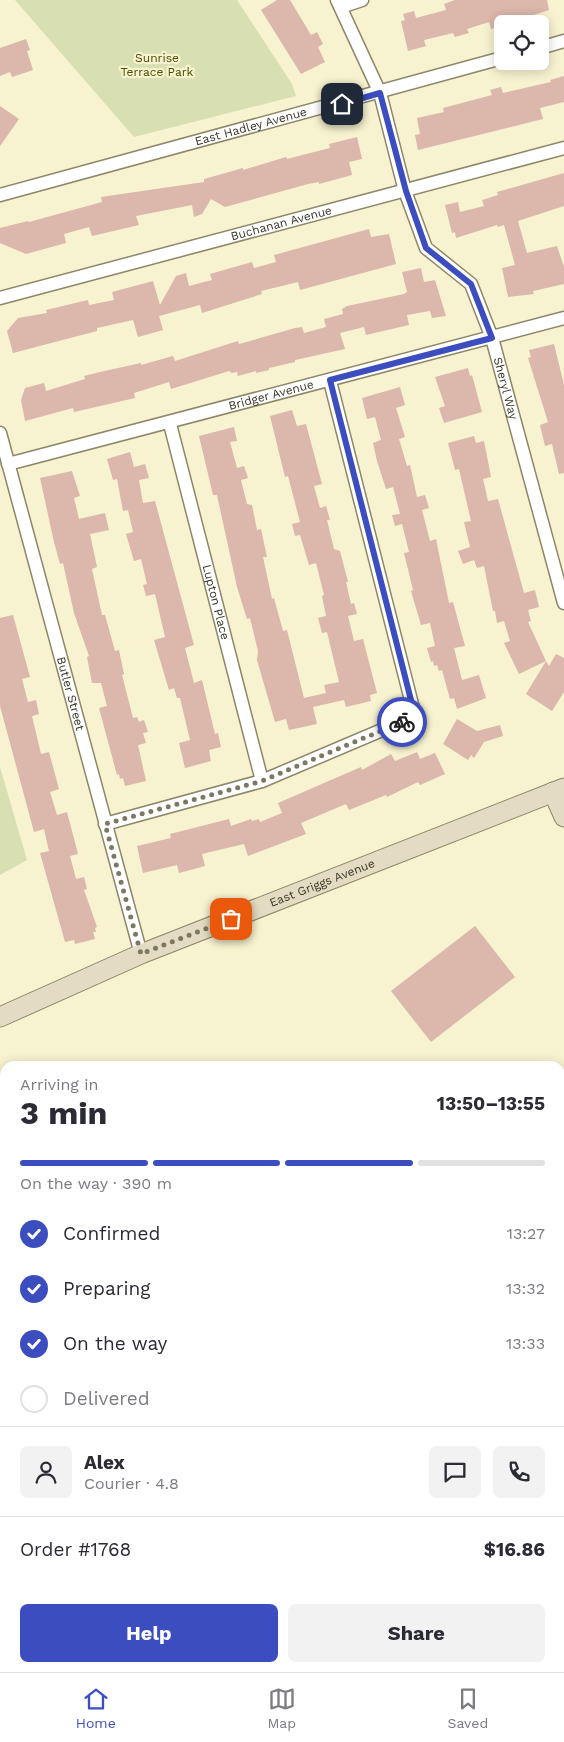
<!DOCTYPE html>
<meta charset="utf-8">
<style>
:root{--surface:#fff;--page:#f2f2f3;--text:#2b2b33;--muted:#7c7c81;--line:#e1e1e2;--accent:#3c4dc0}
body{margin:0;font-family:"Work Sans",sans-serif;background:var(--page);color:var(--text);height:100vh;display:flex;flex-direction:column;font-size:19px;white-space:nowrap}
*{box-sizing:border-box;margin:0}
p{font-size:16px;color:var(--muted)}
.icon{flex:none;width:28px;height:28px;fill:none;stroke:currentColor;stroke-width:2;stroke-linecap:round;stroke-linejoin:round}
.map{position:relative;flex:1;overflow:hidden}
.sheet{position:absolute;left:0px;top:1061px;width:565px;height:611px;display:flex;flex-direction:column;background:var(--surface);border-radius:15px 15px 0 0;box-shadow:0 2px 12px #0003}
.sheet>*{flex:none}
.controls{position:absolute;left:494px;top:15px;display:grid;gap:10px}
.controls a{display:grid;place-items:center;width:55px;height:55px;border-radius:8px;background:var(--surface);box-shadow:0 2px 12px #0003;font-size:25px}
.pin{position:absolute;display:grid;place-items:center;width:42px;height:42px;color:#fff;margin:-21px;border-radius:10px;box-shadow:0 2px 8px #0006}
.courier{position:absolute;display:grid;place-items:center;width:50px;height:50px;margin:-25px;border:4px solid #3c4dc0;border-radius:50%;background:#fff;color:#222;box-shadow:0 1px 6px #0007}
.overview em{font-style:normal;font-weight:700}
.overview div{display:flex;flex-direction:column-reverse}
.overview{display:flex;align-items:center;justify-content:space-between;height:85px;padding:0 20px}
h1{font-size:32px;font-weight:700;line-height:38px}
.bar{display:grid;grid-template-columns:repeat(4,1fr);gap:8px 5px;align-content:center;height:60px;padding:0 20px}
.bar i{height:6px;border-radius:4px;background:var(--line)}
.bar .selected{background:var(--accent)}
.bar p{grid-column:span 4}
.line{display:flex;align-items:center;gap:12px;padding:0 20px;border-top:1px solid var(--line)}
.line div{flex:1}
.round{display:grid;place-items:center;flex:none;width:52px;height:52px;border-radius:8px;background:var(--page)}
ol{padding:0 20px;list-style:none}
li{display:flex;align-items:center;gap:15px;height:55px}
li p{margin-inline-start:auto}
li .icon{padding:5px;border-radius:50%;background:var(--accent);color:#fff;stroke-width:4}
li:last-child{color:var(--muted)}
li i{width:28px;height:28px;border:2px solid var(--line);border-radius:50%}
.button{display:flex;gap:10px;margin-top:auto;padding:10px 20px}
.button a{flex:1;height:58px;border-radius:8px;background:var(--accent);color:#fff;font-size:20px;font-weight:700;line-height:58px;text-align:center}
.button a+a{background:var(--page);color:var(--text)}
.menu{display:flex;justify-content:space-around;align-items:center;height:70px;border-top:1px solid var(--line);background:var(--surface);font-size:14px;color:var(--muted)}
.menu a{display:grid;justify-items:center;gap:2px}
.menu .selected{color:var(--accent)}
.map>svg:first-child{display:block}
.green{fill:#d8e0b3}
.building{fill:#dbb7ac}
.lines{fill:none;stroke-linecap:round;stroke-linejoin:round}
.street-casing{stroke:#8c8768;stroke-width:15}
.secondary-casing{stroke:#8c8768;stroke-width:21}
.street{stroke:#fff;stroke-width:12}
.secondary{stroke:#e3dcc2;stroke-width:19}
.done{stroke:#7c7863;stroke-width:5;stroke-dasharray:0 9}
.route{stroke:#3c4dc0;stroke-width:6}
.labels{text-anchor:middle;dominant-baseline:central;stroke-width:4.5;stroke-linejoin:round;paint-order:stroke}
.park-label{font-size:12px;fill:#484f00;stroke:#f7f2cf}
.street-label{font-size:12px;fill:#393629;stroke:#f7f2cf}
</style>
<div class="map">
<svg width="564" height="1672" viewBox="0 0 564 1672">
<rect width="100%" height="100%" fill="#f7f2cf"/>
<!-- green -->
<g class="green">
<path d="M15,0H237L292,84L296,96L134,137Z"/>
<path d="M0,767L27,860L0,875Z"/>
</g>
<!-- building -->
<g class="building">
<path d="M277,0H290L311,35L317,32L323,44L318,47L325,62L301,74L261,10Z"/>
<path d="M455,0H547L549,10L491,29L489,22L467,29L469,33L455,37L453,33L424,40L426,46L408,51L401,21L405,20L403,14L414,11L416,18L446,10L444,4Z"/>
<path d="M26,39L30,50L27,51L33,70L12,77L10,72L0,76V48Z"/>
<path d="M564,76V102L540,108L543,119L418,150L415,135L420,134L417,118L444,112L443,108L492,95L490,90L501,87L503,93L551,82L550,80Z"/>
<path d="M0,106L19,119L0,146Z"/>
<path d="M357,137L362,159L349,162L352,175L319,184V182L308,184L225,207L211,199L202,214L194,217L192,205L136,216L139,225L92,236L89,227L64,234L66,243L26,254L0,243V228L28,221L29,222L102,202L101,197L204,182V179L243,168V170L286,157L287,159L330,148L329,144Z"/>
<path d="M564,173V206L518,221L527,253L557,246L564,267V284L533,291L534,294L508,297L502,268L515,265L504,225L498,227L497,225L456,238L455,232L452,233L445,205L458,202L460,212L484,206L482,200L498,195L497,192Z"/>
<path d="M369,229L371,237L389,234L396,264L300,290L298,282L261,291L262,294L202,313L200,305L159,316L163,330L138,337L133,320L97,328V331L13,353L7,331L18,318L47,313L46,310L88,300L89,305L114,300L112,292L153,281L160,305L176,276L186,273L189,286L212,280L210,274L252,262L254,268L276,262L274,255Z"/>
<path d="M421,268L424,282L435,280L446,316L432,318L430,311L407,315L409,325L366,335L364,327L340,333L345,349L295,360V362L269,368V370L256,373V371L238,376L237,372L232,373L229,371L171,389L169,382L134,393L135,398L74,412L73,408L25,421L21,400L25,388L44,383L46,391L85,379L84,376L100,372L141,363V365L173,356L175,361L238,341L239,344L295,328L302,327L304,333L326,327L324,319L343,314L342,309L347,306L404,294L407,292L402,272Z"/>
<path d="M554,344L564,385V473L559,474L552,444L545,446L540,425L548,422L528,358L531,357L529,350Z"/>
<path d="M468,368L470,376L472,375L482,412L444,423L439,408L445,406L435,377Z"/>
<path d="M400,387L405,405L396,408L405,437L399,439L407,466L410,465L417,497L425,495L429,508L422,510L430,541L436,539L449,603L453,602L465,646L454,648L462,680L479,675L486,698L457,709L454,698L450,699L442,670L439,671L437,665L434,666L433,661L431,662L427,648L435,646L430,623L421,625L411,591L413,590L404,553L409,552L402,524L395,526L392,515L400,514L393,487L386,489L377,461L373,443L381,440L375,417L367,419L362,398Z"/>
<path d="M292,410L297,426L306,424L322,484L314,486L320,508L326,506L330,520H327L334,549L340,551L348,582H346L351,604L354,603L357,614L348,616L354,641L363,639L377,693L370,695L371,701L346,707L344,700L313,707L317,724L289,730L286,719L275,722L257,660L258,651L250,618L247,619L237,587L217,495H213L199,436L234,427L237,441L230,442L237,468L244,466L248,478L241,480L247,504L252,505L257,530L261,529L267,557H263L272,599L274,598L283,631L287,630L304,698L326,693L324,685L339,682L327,632L322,633L318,618L326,616L322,596L324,595L316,563L309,565L300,535L295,536L292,524L300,522L288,476L285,477L270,416Z"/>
<path d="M474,436L476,443L484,441L491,477L483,479L488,501L498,499L524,593L535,590L539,607L528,610L531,621L528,622L546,661L519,674L504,643L510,641L504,621L497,623L495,611H493L484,566L477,568L474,560L463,564L458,551L470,547L464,522L471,521L459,469L455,470L448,443Z"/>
<path d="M130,452L134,467L145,464L149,478L139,480L143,503L155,501L194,645L185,648L194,683L202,680L215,734L218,733L221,747L209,750L211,761L185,768L179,743L190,740L180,698H177L174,688L169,690L154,640L165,637L155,594L146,596L143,585L147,584L141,559L134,561L126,534L133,532L128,510L123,511L117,479L113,480L107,459Z"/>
<path d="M72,471L80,496L74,498L79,519L105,513L109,530L90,534L97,567L92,569L102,615H105L115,651L119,650L124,674L122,675L133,718L137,717L139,722L144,720L148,732L143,733L146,743L138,745L146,781L125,786L123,778L120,779L119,774L117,775L99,708L107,706L101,683H92L87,657L89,656L74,613L63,563L60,564L54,542L40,478Z"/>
<path d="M13,615L30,677L22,679L28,702L36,700L39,714L32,716L41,754L49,752L59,789L50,792L57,815L67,812L78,854L70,856L76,879L84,877L87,889L84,890L97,927L95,928L96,932H93L95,939L75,944L74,940L65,942L40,853L49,851L44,829L34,832L0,706V618Z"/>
<path d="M556,654L564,658V692L552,711L526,694L546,661L549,666Z"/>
<path d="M457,719L477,731L500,725L503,736L484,742L474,758L471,755L468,760L443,744Z"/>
<path d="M417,752L420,759L435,753L445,774L420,785L418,782L387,797L386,795L349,810L346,804L301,823L306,834L248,856L244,844L202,854L205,866L179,873L177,865L143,873L137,846L171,838L170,834L229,819L231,826L251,819L252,821L259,819L260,822L282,813L278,803L361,767L362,770L391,754L395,761Z"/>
<path d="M475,926L515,977L431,1042L391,991Z"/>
</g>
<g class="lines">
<!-- street casing -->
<g class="street-casing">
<g id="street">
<path id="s1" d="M337,0L380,93L405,191L426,248L471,284L492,338L564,603"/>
<path d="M341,7L362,0"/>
<path d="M540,48L564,41"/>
<path id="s2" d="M0,195L502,58"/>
<path id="s3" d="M0,298L564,148"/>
<path id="s4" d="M170,424L262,781"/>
<path id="s5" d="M0,433L141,954"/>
<path id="s6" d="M8,464L564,318"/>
<path d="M105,824L262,781L415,716L330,381"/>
<path d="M560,1345L564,1343"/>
<path d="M87,1672L93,1668"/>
</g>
</g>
<!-- secondary casing -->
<g class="secondary-casing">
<g id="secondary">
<path d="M553,792L564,817"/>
<path id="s7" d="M0,1017L141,954L564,788"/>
</g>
</g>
<!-- street -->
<use href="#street" class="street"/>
<!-- secondary -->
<use href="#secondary" class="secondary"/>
</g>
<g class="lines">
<!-- done -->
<path class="done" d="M231,919L141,954L105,824L262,781L402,722"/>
<!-- route -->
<path class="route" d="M342,104L380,93L406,191L426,248L471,284L492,338L330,380L415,716L402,722"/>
</g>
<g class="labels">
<!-- park labels -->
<g class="park-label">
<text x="157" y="58">Sunrise<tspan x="157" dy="14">Terrace Park</tspan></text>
</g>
<!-- street labels -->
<g class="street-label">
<text stroke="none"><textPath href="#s2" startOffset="260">East Hadley Avenue</textPath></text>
<text stroke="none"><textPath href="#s3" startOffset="291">Buchanan Avenue</textPath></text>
<text stroke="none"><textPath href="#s1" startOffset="432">Sheryl Way</textPath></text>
<text stroke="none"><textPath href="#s6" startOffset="272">Bridger Avenue</textPath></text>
<text stroke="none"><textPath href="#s4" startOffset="184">Lupton Place</textPath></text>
<text stroke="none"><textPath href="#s5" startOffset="270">Butler Street</textPath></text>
<text stroke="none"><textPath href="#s7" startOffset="349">East Griggs Avenue</textPath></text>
</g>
</g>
</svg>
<div class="controls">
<a><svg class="icon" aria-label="locate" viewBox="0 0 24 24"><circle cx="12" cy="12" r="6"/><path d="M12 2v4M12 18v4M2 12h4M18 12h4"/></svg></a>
</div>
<div class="pin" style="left:231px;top:919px;background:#ea580c"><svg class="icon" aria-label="bag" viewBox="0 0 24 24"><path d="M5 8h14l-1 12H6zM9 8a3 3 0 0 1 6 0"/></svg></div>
<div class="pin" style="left:342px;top:104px;background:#1f2937"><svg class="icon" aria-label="home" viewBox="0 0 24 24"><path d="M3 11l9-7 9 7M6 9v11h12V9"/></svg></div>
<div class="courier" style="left:402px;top:722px"><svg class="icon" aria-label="bike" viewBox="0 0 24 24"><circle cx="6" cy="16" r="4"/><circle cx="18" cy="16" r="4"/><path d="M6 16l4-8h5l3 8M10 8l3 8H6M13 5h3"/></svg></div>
<section class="sheet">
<div class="overview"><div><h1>3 min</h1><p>Arriving in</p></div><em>13:50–13:55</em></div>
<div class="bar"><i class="selected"></i><i class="selected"></i><i class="selected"></i><i></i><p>On the way · 390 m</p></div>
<ol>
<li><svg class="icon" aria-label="check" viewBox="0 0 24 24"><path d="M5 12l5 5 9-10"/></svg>Confirmed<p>13:27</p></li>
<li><svg class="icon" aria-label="check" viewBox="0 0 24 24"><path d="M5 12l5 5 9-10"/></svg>Preparing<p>13:32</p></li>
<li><svg class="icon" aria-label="check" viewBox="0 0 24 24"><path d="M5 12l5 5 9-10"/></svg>On the way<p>13:33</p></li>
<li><i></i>Delivered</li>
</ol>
<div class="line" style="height:90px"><a class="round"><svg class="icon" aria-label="person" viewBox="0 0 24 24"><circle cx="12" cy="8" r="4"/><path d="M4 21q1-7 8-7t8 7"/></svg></a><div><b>Alex</b><p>Courier · 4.8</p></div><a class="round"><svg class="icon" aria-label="chat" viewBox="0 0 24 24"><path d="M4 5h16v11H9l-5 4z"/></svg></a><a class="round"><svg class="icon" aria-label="phone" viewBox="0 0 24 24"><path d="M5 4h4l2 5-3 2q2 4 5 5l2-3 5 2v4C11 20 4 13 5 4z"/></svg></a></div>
<div class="line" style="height:65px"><div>Order #1768</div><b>$16.86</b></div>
<div class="button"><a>Help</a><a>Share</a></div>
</section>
</div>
<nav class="menu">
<a class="selected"><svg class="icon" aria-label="home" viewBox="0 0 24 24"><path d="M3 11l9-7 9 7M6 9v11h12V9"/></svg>Home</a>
<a><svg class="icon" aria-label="map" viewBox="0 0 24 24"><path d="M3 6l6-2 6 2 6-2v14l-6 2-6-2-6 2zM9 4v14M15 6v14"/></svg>Map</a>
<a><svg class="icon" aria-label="saved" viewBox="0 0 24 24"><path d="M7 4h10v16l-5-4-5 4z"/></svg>Saved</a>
</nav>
